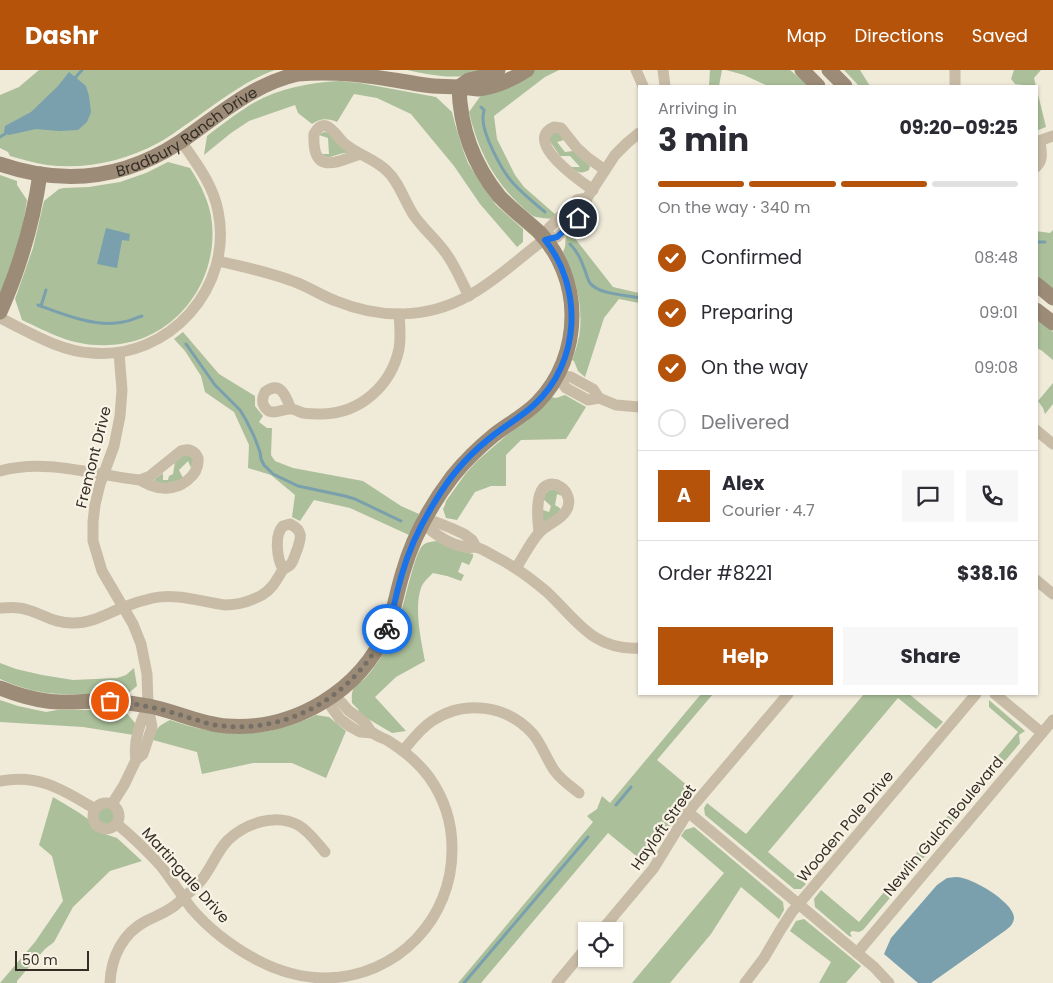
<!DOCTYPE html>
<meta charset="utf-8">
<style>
:root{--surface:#fff;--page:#f7f7f7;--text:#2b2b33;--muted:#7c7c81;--line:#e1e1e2;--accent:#b45309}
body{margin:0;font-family:Poppins,sans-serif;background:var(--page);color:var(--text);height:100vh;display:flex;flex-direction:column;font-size:19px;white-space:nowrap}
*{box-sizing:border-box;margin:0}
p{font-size:16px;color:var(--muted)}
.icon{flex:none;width:28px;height:28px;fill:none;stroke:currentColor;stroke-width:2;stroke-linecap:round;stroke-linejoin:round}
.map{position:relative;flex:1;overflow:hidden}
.panel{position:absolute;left:638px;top:15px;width:400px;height:610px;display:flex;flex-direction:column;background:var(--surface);border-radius:0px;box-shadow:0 1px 4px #0004}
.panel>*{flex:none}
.fabs{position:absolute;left:578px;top:852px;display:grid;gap:10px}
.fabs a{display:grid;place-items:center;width:45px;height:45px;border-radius:0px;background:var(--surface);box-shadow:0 1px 4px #0004;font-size:25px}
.scale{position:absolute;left:15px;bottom:12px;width:74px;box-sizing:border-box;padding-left:5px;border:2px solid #342d26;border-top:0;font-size:14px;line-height:18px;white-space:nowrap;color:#342d26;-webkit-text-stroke:4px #f8f3e5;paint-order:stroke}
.pin{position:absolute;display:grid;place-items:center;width:42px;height:42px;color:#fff;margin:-21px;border:2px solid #fff;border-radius:50%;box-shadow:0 1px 5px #0007}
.courier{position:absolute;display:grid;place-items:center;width:50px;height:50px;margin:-25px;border:4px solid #1a73e8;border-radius:50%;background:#fff;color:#222;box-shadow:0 1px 6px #0007}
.headline em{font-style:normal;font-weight:700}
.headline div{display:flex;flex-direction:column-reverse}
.headline{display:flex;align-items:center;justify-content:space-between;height:85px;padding:0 20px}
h1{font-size:32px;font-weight:700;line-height:38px}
.bar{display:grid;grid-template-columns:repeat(4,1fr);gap:8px 5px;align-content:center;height:60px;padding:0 20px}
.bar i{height:6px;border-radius:4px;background:var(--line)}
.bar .active{background:var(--accent)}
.bar p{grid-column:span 4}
.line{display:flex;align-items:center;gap:12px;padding:0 20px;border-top:1px solid var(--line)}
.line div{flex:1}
.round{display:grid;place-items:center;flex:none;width:52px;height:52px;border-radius:0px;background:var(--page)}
ol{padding:0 20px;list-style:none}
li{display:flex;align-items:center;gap:15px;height:55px}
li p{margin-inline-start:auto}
li .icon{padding:5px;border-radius:50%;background:var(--accent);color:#fff;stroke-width:4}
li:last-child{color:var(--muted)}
li i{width:28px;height:28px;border:2px solid var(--line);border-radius:50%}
.primary-button{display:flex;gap:10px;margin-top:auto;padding:10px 20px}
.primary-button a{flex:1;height:58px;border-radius:0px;background:var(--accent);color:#fff;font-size:20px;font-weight:700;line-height:58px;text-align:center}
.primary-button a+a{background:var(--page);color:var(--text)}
header{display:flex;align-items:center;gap:30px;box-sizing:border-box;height:70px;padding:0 25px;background:var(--accent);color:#fff}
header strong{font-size:24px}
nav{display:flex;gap:28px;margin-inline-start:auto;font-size:18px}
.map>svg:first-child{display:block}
.green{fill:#abbf9a}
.water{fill:#79a0ac}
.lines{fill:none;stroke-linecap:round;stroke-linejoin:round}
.stream{stroke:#79a0ac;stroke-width:3}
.street{stroke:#c8bca6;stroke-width:11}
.secondary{stroke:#9b8b77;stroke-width:15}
.done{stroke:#766f65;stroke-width:5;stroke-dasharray:0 9}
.route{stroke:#1a73e8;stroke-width:6}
.labels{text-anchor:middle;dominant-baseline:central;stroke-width:4.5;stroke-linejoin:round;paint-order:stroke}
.street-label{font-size:15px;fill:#342d26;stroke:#f8f3e5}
</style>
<header>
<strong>Dashr</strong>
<nav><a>Map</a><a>Directions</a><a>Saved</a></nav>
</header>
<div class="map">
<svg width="1053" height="913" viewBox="0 0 1053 913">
<rect width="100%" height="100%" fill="#f0ead9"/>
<!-- green -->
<g class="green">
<path d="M39,0H275C242,12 216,34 187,54C178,60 168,68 158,73C125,91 85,100 47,95C34,93 22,89 10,86L8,82L0,78V25L19,17Z"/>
<path d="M407,0H488C480,2 472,5 464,6C444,8 426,4 407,0Z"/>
<path d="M534,0H559L545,7L494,46L497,69L515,105L524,117L556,145L552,149C547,148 538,148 533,146C528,143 523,137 518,133C492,108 477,77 469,42L482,24Z"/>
<path d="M710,0H722L719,16H709Z"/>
<path d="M726,0H790L809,16H768L744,5Z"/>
<path d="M844,0H860L870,16H859Z"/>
<path d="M1014,0H1041L1034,8L1036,16H1024L1023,15L1015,14L1011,9Z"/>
<path d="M339,11L360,13L436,27L452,42L455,54L463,80L468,93L482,115L496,135L523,159V172L517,177L480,134L454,96L411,44L377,28L354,24L337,52C328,48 320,48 312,54L298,43L295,35L249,51L231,63L204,85L207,66C219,57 231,47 244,39C273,19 306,13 339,11Z"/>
<path d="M1036,16L1046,57L1036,61Z"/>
<path d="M324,62L330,63L348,83C345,83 342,83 340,84C331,86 329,90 321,84H329L328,68L319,65L320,64Z"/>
<path d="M559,62L564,70L557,72L565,82L573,81L590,96L589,100C582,104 577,103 571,97H580L570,86H560L549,70L552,63Z"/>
<path d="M168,92L190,98C201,115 210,133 212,153C218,215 172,273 109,275C74,277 52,264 22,250L15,229L33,178L44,131L59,119L64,118L89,117L120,112L146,103Z"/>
<path d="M0,105L17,111V115L27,130C23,162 12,194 0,224Z"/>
<path d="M1053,160V219L1036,206V161L1050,163Z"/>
<path d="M570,162L613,217L639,223V233L619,229L604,248L585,307L578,301L574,291L572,290C575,283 577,275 579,267C584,238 576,208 563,182L565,177L566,165Z"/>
<path d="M1036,248L1053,262V290L1041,280L1036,278Z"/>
<path d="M183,262L219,304L255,326V336L263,346L259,352L267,358H272L271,385L275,391L293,398L363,411L401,436L419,444L409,465L350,438L314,430L300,451L292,447L295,425L271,405L248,398L249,375L234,342L205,322L201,306L185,281L174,269Z"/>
<path d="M1053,313V334L1045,344L1043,338L1038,331Z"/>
<path d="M565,325L586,337L566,369L521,370L506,385V416H491L475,422L457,450L446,448L443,439L445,435L446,431L466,403L477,391L507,365L527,351L551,327L556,328Z"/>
<path d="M185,384L194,388L191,398L188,391L179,400L183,408C175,413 163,415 154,411L155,409L163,403V410H168L169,406L173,404L175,392Z"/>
<path d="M549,420H557L562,426L557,424L555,435L561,439L556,445L544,452L543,451V440L549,442L551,436L543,429V426Z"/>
<path d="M438,471L460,481L473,484V487L469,495L462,492L458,502L464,505L461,511L447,506L433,503C429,507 423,512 421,518C414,538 421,570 425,591L396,607L375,627L406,661L392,663L360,644L358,639L352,633C352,629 351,622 354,618C358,613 364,610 368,605C381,589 391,571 398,552C404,537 414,483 423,475C427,472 433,471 438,471Z"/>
<path d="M0,593L16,599L42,605L73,610L117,608L126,605L134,598L137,616L126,625C105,623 85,625 64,624C42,624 20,618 0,609Z"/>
<path d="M701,624H713L657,690L695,722L677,744L646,794L608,763L481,913H458L593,752L587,746L597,739L602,726L610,733Z"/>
<path d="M864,624H909L943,652L936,659L898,628L768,782L806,814L801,819H794L705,745L704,738L707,733L746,764Z"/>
<path d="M0,630L18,636L46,642L57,640H109L125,641L135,653L134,665L83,657L0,652Z"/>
<path d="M989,630L1025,661L1019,665L1020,673L863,860L859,862L852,861L850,863L852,867L849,866L815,837L814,829L821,820L859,852L1018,662L989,637Z"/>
<path d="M316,645L329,647L346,661L326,708L292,693H253L202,704L197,682L153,670C156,657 159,656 170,650C221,668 267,669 316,645Z"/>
<path d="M53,727L78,742L88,749L92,758L96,761L117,768L142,791L110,801L73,837L54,872L45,879L23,904L17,911V913H0L35,872L63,831L52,786L39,775Z"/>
<circle cx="106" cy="747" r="10"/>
<path d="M694,757L783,832L784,840L779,849L741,817L711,864L670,913H632L724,803L681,766L685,760Z"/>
<path d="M804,849L861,896L846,913H819L831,892L790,861L796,851Z"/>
</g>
<!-- water -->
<g class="water">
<path d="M69,2L86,16L89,26L91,42L87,52L78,60L59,61L36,59L9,65L4,62L5,56L31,42L58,16Z"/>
<path d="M106,158L130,164L129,171L122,170L117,198L97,194Z"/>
<path d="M956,807C971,807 1012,831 1014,847C1014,853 1010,857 1006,860L931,913H918L884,884L891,868L937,815L947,808Z"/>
</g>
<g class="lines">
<!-- stream -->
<g class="stream">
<path d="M74,9L82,0"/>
<path d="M481,37L484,40C484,42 483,45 483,47C482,64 502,101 513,113C523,124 534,133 545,142"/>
<path d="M0,67L8,62"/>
<path d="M1036,172H1045"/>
<path d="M570,174C577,181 581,189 584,198C586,202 587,209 590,213C598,224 625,225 639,228"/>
<path d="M38,235C62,244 97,258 123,252C130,251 136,248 142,246"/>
<path d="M41,236L46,220"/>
<path d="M186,274L215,315L240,340L246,350L254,366L260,382L261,389L264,395L273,404L298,416L345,426L355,429L401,451"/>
<path d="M616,735L631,717"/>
<path d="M464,913L588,767"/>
</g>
<!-- street -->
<g class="street">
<path d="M636,0L643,16"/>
<path d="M663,0L665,16"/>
<path d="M955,0V16"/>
<path d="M1036,72L1053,66"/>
<path d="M360,84C335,93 312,105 314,64C326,43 336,67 345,74C358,85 375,89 387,101C399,112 404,130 413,144C422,158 435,168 445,182C455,195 461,211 469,226"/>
<path d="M1036,97C1044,90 1041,81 1040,71"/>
<path d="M593,120C580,111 522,71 554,57L561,58L576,77L588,88L605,100"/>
<path d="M587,128L577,130L549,158L545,169L557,167L578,148L586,138L587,128L615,85L627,73L639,63"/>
<path d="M218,191C243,197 270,202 295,212C309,217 322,226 336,231C380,249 427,249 468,226C496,211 519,188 545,169"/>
<path d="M0,248C29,262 59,281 92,283C169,290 234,217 218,141C213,114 196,93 181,71"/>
<path d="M557,305L566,318L588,330L599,328L616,335L639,337"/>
<path d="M557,305L571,307L593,319L599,328"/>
<path d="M291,339C286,327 281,310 265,322C263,326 261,331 264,336C271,348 282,338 292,339C296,340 300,342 303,343C310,344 316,344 323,344C360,343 391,316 399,279C401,268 400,256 399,244"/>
<path d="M1036,360L1053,374"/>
<path d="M0,401C46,388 94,405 140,410C147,414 154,418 163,418C179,420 200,406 198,388C195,381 189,378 181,381L150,406L140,410"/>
<path d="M422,452C434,464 448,474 465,477C469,478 473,477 476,477C483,479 494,486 500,489C517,498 533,510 547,522C576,549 593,581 639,578"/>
<path d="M422,452H436L451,458L464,464L472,470L476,477"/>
<path d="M516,498C523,488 531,471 539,463C547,454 560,451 566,441C578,421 547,402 540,424C536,436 538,451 539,463"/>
<path d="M1036,510L1053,524"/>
<path d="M0,538C6,538 13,537 19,538C38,540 52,554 74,553C92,553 108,543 124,537C134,533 144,530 153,528C178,523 201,532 225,535C238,535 251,531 262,525C272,519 276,511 282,501C284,498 288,497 291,494C294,490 295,484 297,480C301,468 304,461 290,454L283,456C274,465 277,489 283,499"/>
<path d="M995,624L1042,663"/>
<path d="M330,628L332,638L340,649L351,657L360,662L373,663"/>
<path d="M403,681C412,670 420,659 432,651C464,629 507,635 533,664C542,675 546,688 554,700C560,709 570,716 579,723"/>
<path d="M136,690C133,671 140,653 148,636"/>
<path d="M0,711C39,704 62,719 95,739"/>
<circle cx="106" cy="746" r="13"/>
<path d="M112,734L124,715L136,690L143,684L152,657L148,636L147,604L141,574L133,554L102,501L93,471V452L95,435L100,414L114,376L120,346L122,320L119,283"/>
<path d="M688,742L874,897L889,913"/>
<path d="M117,754C133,767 147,781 161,796C172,810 181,825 192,839C210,860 233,877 257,890C278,901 303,908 326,908C397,907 453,849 452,778C452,753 444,728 429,707C418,692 403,680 387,670C382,668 377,666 373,663C370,661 368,657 366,654C361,649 354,645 348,640C346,638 343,634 341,632C338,630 333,629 330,628"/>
<path d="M601,861L653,799L688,742L788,624"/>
<path d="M857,883L1053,650"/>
<path d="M110,913C111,887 123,863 146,851C158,845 170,841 179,832C187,824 197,817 203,808C212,796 218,780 228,770C246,753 276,743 298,755C309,761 317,773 325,782"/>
<path d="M557,913L586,878"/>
<path d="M745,913L764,888L781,859L792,842L976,624"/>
</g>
<!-- secondary -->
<g class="secondary">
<path d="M802,0L818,16"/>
<path d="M829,0L845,16"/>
<path d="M459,17L469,10L482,7L498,0"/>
<path id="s1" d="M0,94C64,116 124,109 180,72C218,46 252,14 298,4C344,0 380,8 425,15C436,17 447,16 459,17C465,17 471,19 478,19C494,17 513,9 527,0"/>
<path d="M1036,214L1053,228"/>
<path d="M1036,240L1053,253"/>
<path d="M0,242C20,197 33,153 40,104"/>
<path d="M0,618C15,624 31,629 47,631C68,634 90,630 111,631C124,632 136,634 149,636C175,641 200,654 227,656C293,661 361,621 387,559C394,541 397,521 403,502C413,467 430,436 452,407C464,392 478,378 494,365C508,354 524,346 537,333C560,310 572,278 572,245C572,215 560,184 539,162C526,150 511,139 499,126C473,94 460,58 459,17"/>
</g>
</g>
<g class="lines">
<!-- done -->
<path class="done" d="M110,631C132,633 153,637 174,643C188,647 201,652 215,655C288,666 356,625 387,559"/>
<!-- route -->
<path class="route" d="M387,559C394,540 396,523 402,504C410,475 424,448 441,422C455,400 474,380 495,364C508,354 522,346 534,335C581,292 583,218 545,170L557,167L578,148"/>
</g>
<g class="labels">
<!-- street labels -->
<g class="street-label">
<text stroke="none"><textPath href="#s1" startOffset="199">Bradbury Ranch Drive</textPath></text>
<text transform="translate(93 387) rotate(-76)">Fremont Drive</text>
<text transform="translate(845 756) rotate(-50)">Wooden Pole Drive</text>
<text transform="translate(943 756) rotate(-50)">Newlin Gulch Boulevard</text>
<text transform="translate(663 757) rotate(-55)">Hayloft Street</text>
<text transform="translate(186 805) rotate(48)">Martingale Drive</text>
</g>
</g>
</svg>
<div class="fabs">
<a><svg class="icon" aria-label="locate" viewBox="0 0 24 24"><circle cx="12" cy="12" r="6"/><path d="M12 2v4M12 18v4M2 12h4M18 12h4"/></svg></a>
</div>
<div class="scale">50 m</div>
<div class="pin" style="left:110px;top:631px;background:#ea580c"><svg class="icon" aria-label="bag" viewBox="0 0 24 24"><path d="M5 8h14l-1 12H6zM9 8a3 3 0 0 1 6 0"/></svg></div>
<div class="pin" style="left:578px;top:148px;background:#1f2937"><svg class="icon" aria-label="home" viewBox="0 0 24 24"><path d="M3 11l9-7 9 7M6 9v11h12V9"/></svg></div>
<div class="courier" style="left:387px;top:559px"><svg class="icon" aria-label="bike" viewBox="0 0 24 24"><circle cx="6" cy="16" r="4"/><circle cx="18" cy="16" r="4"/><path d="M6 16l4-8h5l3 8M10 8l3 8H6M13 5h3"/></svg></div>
<section class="panel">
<div class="headline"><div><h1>3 min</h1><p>Arriving in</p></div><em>09:20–09:25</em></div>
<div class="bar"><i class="active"></i><i class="active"></i><i class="active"></i><i></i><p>On the way · 340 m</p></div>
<ol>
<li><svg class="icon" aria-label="check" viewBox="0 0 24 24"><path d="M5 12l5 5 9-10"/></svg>Confirmed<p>08:48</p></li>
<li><svg class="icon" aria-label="check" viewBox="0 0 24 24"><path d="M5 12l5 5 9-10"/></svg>Preparing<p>09:01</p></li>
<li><svg class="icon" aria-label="check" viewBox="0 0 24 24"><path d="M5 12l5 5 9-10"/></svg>On the way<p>09:08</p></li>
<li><i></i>Delivered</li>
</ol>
<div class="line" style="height:90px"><b class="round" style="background:var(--accent);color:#fff">A</b><div><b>Alex</b><p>Courier · 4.7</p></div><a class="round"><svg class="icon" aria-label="chat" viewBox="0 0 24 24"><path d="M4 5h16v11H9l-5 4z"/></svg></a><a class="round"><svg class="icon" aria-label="phone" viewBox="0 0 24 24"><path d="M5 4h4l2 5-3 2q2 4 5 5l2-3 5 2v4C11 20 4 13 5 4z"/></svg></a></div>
<div class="line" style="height:65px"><div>Order #8221</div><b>$38.16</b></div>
<div class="primary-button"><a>Help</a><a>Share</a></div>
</section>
</div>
